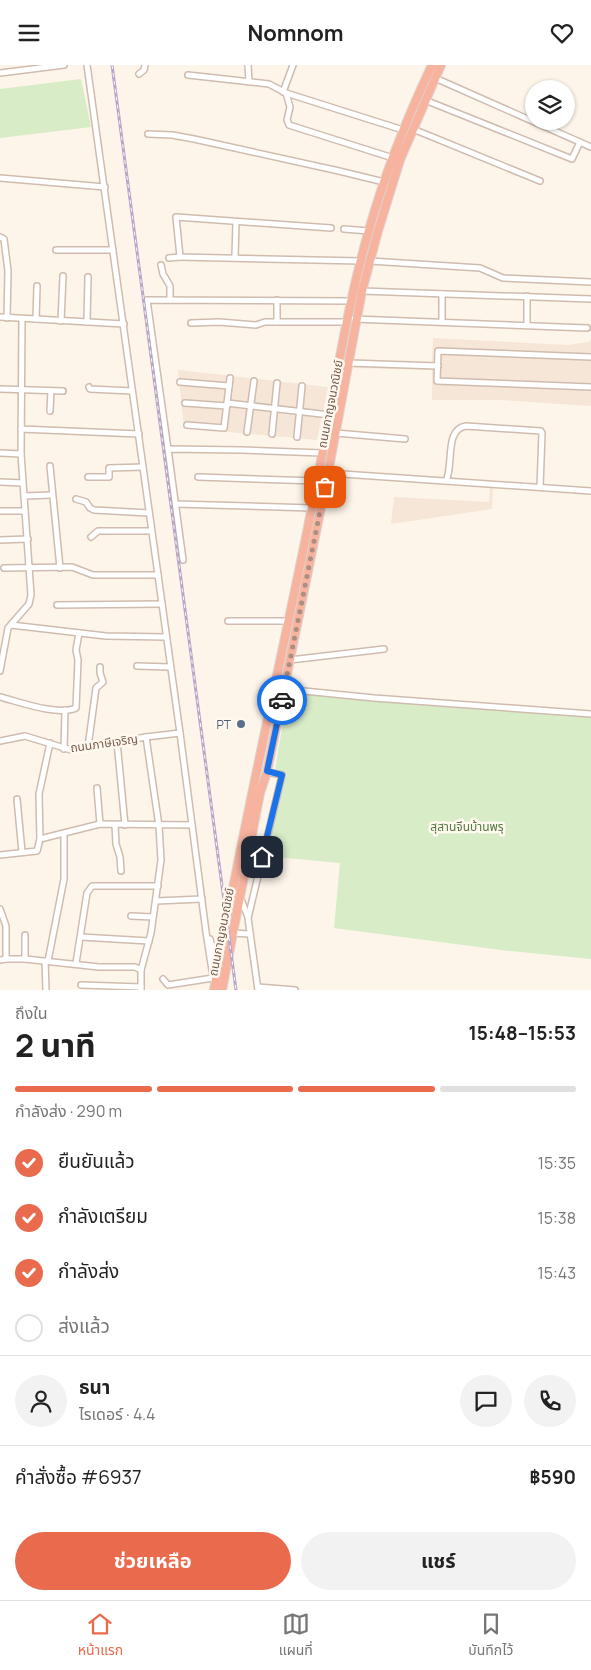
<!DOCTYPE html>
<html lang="th">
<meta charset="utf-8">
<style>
:root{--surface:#fff;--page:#f2f2f2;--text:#222;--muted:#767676;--line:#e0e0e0;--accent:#e96a4d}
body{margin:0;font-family:Manrope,"Noto Sans Thai",sans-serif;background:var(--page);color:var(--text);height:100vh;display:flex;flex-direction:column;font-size:19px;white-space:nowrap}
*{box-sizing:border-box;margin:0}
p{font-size:16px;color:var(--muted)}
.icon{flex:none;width:28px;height:28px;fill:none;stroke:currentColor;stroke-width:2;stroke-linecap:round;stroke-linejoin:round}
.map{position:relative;height:925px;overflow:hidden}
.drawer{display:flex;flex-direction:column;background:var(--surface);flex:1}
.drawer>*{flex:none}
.fabs{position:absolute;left:525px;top:15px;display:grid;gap:10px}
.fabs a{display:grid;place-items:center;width:50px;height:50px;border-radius:50%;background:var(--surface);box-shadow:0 1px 4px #0004;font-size:25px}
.pin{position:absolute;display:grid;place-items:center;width:42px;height:42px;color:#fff;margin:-21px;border-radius:10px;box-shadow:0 2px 8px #0006}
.courier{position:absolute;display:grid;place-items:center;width:50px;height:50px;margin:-25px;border:4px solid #1a73e8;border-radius:50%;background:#fff;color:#222;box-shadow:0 1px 6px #0007}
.overview em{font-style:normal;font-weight:700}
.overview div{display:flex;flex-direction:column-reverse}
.overview{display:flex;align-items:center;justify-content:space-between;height:85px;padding:0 15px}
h1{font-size:32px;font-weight:700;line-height:38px}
.bar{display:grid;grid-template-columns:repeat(4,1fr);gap:8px 5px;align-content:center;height:60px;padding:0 15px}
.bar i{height:6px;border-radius:4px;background:var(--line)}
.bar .on{background:var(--accent)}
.bar p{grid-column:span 4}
.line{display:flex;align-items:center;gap:12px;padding:0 15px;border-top:1px solid var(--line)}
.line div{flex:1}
.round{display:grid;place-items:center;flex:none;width:52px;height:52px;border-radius:26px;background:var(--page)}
ol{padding:0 15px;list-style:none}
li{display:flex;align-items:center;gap:15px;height:55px}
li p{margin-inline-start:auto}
li .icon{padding:5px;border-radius:50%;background:var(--accent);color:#fff;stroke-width:4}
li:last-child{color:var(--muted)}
li i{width:28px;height:28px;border:2px solid var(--line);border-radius:50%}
.button{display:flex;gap:10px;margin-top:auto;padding:10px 15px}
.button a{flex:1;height:58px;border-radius:30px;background:var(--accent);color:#fff;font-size:20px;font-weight:700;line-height:58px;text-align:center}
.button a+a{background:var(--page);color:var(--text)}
header{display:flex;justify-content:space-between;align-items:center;height:65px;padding:0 15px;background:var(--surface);font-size:22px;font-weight:700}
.tab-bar{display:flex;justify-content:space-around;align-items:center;height:70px;border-top:1px solid var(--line);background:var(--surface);font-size:14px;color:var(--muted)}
.tab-bar a{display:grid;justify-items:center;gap:2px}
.tab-bar .on{color:var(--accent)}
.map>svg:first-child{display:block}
.residential{fill:#f5e6d7}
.green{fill:#d7ecc7}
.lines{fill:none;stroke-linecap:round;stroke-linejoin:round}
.minor-casing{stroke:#d0bcae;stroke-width:8}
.highway-casing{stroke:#dcd4d0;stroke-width:10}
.minor{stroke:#fff;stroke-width:5}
.highway{stroke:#f8b39f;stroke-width:8}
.rail-casing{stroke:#b7a6c8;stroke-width:3}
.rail{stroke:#fff9f0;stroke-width:1;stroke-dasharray:4;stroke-linecap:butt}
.done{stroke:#a79082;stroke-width:5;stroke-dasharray:0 9}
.route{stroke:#1a73e8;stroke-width:6}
.service-dot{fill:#5c6f8a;stroke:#fff9f0;stroke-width:2}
.labels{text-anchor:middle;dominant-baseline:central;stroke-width:5;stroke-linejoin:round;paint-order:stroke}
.street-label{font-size:12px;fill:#795a4b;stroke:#fff9f0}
.service-label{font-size:12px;fill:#4e5e75;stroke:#fff9f0;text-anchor:end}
.park-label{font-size:12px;fill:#527940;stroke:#fff9f0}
</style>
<header><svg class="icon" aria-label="menu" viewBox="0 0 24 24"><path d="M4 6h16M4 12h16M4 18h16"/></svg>Nomnom<svg class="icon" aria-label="heart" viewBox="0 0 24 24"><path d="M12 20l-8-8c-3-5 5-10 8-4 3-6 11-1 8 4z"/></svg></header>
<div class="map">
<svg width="591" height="925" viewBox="0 0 591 925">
<rect width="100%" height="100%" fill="#fdf5e9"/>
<!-- residential -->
<g class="residential">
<path d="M433,273L568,280L589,277L591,274V341L501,335H432V305L354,303L357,294L432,298Z"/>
<path d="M178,305L328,322L317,375L184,363Z"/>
<path d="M490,421L493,422L492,444L391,459L394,432L489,437Z"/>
</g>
<!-- green -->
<g class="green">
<path d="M81,14L91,62L0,73V24Z"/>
<path d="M288,626L591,651V894L501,885L334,863L340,798L265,791L284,708L275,705Z"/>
</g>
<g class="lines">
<!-- minor casing -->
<g class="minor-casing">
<g id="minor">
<path d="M87,0L180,668L206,867L214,918"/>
<path d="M248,0L249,17"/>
<path d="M0,8L64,0"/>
<path d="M139,9L144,5L145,0"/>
<path d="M188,10L269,19L286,28L403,65"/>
<path d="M435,13L591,82"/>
<path d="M283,27L293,0"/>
<path d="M286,28L290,42L287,55L289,60L393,93"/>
<path d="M425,35L572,94L580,77"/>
<path d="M413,64L540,116"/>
<path d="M148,69L172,70L194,74L339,106L384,117"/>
<path d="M0,113L105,122"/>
<path d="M331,163L176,152L180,192L361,196"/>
<path d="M344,164L369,166"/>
<path d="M0,172L4,174L8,206L7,253"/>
<path d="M56,185H113"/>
<path d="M235,192L236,157"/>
<path d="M169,193L180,192"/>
<path d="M370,196L480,203L503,213L591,217"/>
<path d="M161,200L163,209L170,221V235"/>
<path d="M362,226L591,234"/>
<path d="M0,252L124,259"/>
<path d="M36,254L37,221"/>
<path d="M354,254L587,263"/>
<path d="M61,256L63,211"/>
<path d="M87,257L88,212"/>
<path d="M277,257V235"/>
<path d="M442,257V229"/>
<path d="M191,258L219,257L256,260L265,257H348"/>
<path d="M527,260V231"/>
<path d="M591,292L438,286L437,316L591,322"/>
<path d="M349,298L438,301"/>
<path d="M180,317L229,321"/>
<path d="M89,322L90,324L132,326"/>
<path d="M0,324L63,326"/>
<path d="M185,338L227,341"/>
<path d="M227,338L330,350"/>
<path d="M50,346L51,326"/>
<path d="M187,360L224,363L230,313"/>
<path d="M21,364L139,369"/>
<path d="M247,367L254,316"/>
<path d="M336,368L405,374"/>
<path d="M272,369L277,318"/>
<path d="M297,372L302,321"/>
<path d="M168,384L147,235L352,236"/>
<path d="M0,388L21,389"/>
<path d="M50,401L60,503"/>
<path d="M328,408L591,426"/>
<path d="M88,412H109V403L143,402"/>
<path d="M198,412L317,416"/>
<path d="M446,416C454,400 444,364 466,361L541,366L542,368L540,422"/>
<path d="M0,417L23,418"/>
<path d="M24,431L52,430"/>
<path d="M76,434L86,437L90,443L94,445L149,448"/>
<path d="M175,439L312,443"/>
<path d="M0,446H25"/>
<path d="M91,472L98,466H151"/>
<path d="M0,475L28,474"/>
<path d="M183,495L168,384L241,385L322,388"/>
<path d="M4,503L72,502L93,510H158"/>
<path d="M57,540L162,539"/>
<path d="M228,556H288"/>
<path d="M11,560L106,571L166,572"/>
<path d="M290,595L384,584"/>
<path d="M137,601L170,602"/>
<path d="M0,606L8,563L29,539L31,530L21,389L22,254"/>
<path d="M284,624L374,633L591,649"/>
<path d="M0,632C20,637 57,651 76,643L78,595L76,585L79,568"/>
<path d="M0,676L25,671L71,685L146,672L180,668"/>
<path d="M117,677L125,760"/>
<path d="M88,682L96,623L103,617L100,608V602"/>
<path d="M64,684L65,645"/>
<path d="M97,723L100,759"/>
<path d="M17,734L22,787"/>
<path d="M115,760L116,779L120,792L121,806"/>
<path d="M40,774L100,759L192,760"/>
<path d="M0,790L37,786L40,774L39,729L50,678"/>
<path d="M240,832L248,852"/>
<path d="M156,836L202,834"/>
<path d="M0,844L6,861V894"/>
<path d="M131,851L153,852"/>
<path d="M231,868L250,869"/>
<path d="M81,872L149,876"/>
<path d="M210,874L215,894L220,898"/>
<path d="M25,894V870"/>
<path d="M0,895L6,894H25L99,902H135L141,905"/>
<path d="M45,896L46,925"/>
<path d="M48,896L64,814V768"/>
<path d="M76,898L87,828L92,821H158"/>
<path d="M163,914L168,920L213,913"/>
<path d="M81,920L141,922"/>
<path d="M258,922L295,925"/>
<path d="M141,925V905L151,868L161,795L159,761L146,672"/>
<path d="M258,925L248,853L282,710L267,707"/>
</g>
</g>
<!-- highway casing -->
<g class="highway-casing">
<g id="highway">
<path d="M214,925C242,763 280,603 312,442C331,350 343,255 369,165C385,108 407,53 432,0"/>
<path d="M222,925L260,728L267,707L328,408L362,226L378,166L400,95L441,0"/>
</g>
</g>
<!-- minor -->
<use href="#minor" class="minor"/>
<!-- highway -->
<use href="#highway" class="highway"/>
<!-- rail casing -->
<g class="rail-casing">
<path id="rail" d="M112,0L236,925"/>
</g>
<!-- rail -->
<use href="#rail" class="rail"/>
</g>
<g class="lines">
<!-- done -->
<path class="done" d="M282,635L325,422"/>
<!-- route -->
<path class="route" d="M262,792L282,710L267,706L282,635"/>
</g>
<!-- markers -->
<circle class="service-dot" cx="241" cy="659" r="5"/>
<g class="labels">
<!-- street labels -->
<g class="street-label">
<text transform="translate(330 339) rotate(-79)">ถนนกาญจนวณิชย์</text>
<text transform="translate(104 678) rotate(-8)">ถนนภาษีเจริญ</text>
<text transform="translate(221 867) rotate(-79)">ถนนกาญจนวณิชย์</text>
</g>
<!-- service labels -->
<g class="service-label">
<text x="231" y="659">PT</text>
</g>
<!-- park labels -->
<g class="park-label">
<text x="467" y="761">สุสานจีนบ้านพรุ</text>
</g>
</g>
</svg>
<div class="fabs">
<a><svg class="icon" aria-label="layers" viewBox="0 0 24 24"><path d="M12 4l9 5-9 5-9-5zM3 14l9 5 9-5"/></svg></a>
</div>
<div class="pin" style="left:325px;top:422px;background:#ea580c"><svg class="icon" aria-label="bag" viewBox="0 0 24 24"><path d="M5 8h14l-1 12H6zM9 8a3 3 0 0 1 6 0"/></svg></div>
<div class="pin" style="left:262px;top:792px;background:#1f2937"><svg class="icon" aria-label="home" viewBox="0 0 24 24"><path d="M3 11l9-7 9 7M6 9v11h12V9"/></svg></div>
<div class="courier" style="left:282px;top:635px"><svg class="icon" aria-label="car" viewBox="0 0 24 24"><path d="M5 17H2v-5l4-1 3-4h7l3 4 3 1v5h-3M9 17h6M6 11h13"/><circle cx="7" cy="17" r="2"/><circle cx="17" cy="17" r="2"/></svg></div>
</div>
<section class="drawer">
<div class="overview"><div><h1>2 นาที</h1><p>ถึงใน</p></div><em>15:48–15:53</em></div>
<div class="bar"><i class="on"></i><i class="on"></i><i class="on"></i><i></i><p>กำลังส่ง · 290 m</p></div>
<ol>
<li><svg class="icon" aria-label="check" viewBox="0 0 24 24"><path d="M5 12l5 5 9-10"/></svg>ยืนยันแล้ว<p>15:35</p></li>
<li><svg class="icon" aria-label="check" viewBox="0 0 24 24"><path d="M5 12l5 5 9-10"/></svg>กำลังเตรียม<p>15:38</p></li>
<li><svg class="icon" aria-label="check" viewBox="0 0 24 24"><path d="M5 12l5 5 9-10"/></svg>กำลังส่ง<p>15:43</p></li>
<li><i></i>ส่งแล้ว</li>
</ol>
<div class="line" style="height:90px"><a class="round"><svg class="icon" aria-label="person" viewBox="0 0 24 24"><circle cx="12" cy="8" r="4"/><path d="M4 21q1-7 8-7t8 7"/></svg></a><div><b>ธนา</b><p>ไรเดอร์ · 4.4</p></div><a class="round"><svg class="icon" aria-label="chat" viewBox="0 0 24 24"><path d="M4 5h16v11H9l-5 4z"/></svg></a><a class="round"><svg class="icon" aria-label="phone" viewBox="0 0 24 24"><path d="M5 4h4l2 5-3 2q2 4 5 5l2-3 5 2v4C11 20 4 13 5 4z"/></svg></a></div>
<div class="line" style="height:65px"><div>คำสั่งซื้อ #6937</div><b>฿590</b></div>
<div class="button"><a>ช่วยเหลือ</a><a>แชร์</a></div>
</section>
<nav class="tab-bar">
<a class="on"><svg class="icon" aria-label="home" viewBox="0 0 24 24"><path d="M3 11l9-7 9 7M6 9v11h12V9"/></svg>หน้าแรก</a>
<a><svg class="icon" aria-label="map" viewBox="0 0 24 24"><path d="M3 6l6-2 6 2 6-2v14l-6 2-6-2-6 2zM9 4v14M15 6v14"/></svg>แผนที่</a>
<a><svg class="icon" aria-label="saved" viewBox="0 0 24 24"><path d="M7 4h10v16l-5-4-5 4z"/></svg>บันทึกไว้</a>
</nav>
